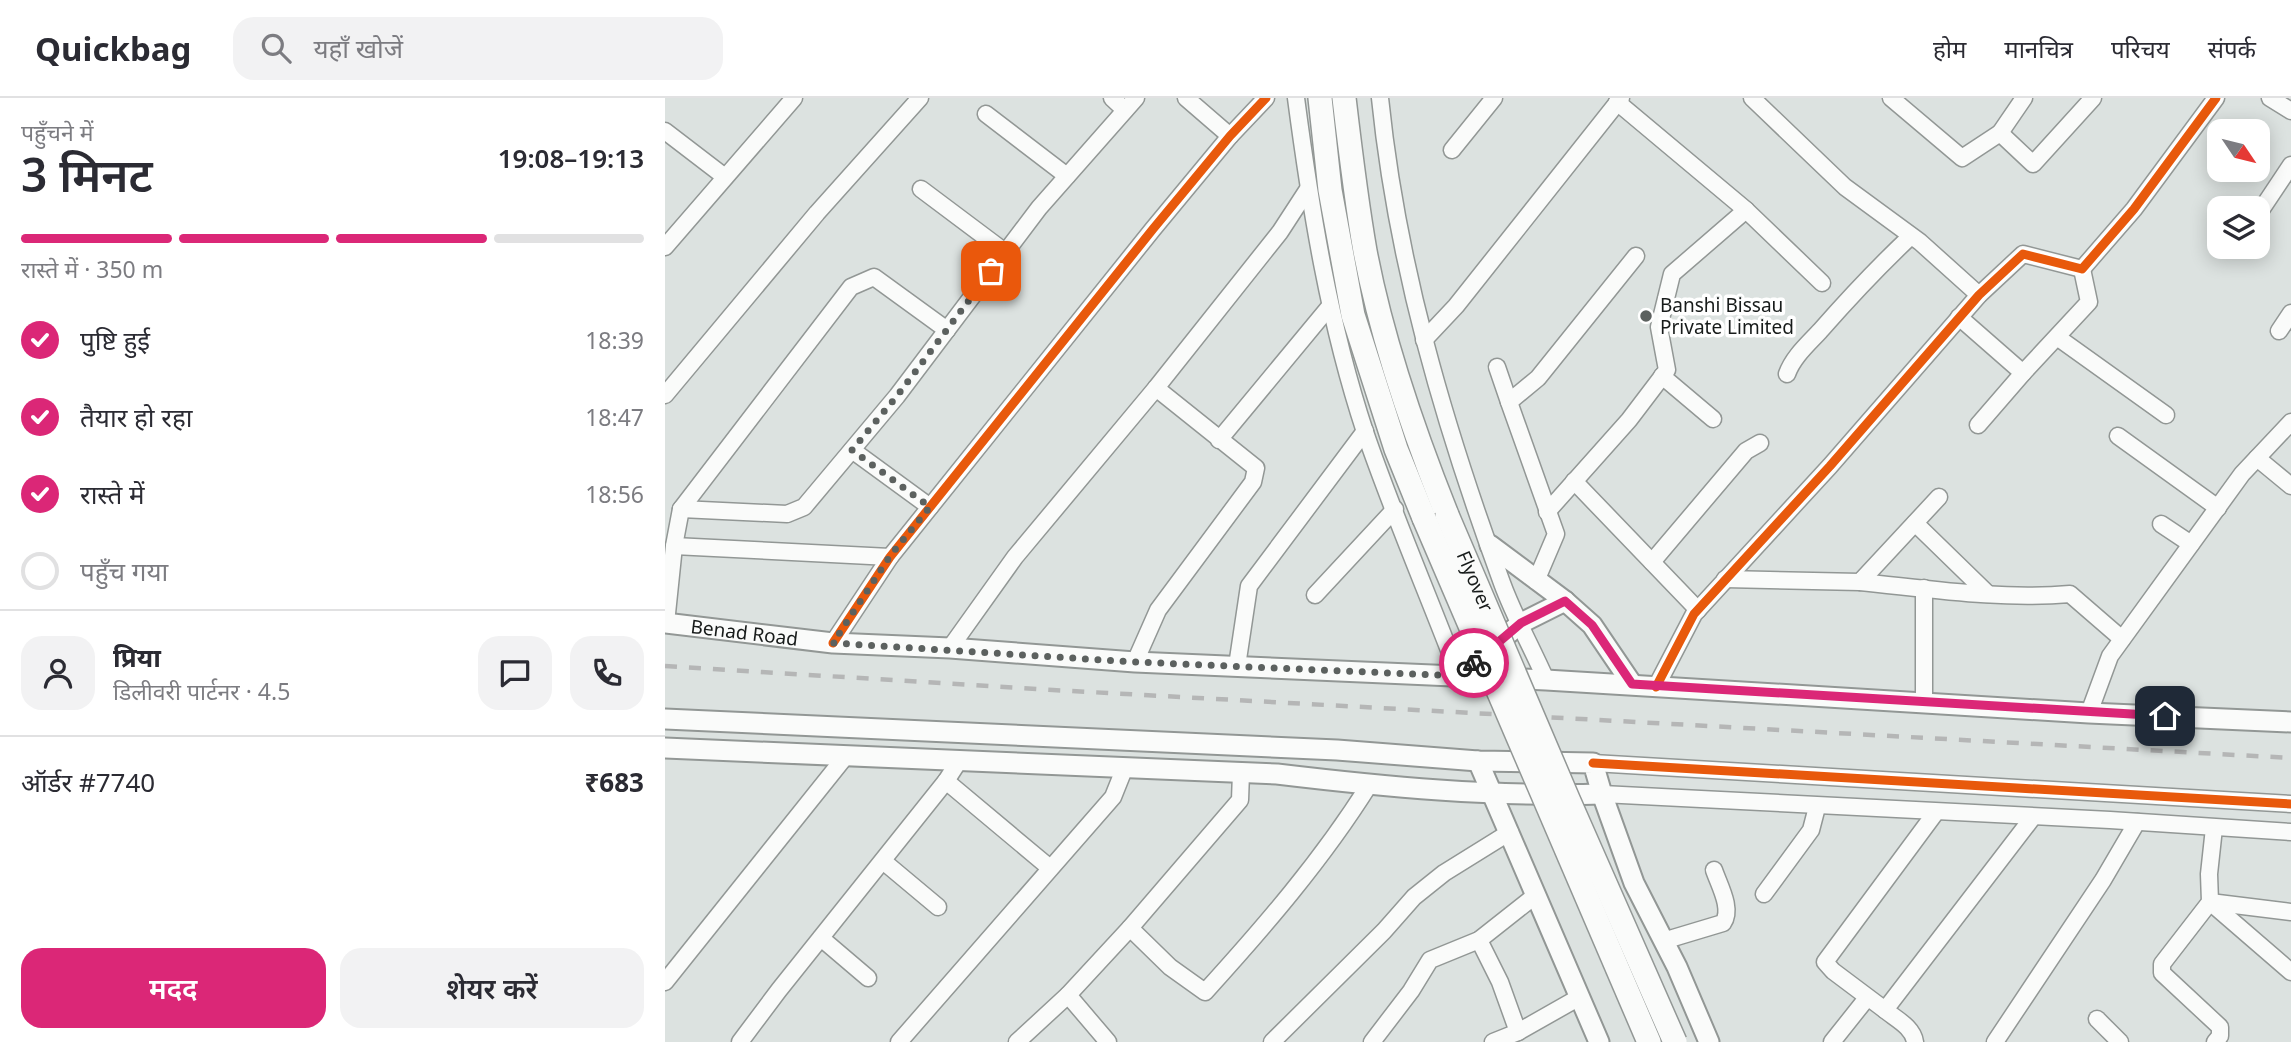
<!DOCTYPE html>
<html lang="hi">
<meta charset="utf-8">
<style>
:root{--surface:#fff;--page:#f2f2f3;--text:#2b2b33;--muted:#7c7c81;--line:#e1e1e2;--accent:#db2777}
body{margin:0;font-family:"Noto Sans","Noto Sans Devanagari",sans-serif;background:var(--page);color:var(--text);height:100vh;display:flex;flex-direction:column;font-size:26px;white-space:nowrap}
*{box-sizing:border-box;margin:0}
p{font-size:23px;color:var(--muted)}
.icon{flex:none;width:38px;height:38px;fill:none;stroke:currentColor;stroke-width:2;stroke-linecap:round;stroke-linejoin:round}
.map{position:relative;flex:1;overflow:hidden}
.sheet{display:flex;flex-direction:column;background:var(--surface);width:665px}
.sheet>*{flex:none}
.needle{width:46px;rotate:125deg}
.buttons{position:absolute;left:1542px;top:21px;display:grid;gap:14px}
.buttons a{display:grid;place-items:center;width:63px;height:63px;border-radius:14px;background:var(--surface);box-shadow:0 4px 18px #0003;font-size:35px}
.pin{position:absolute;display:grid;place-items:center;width:60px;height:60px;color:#fff;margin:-30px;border-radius:14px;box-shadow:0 4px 10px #0006}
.courier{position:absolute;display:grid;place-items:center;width:70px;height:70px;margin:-35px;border:5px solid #db2777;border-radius:50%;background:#fff;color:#222;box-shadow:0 2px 9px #0007}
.head em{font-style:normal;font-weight:600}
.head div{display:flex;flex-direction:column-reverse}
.head{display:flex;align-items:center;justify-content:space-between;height:119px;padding:0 21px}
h1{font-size:46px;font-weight:600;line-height:52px}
.bar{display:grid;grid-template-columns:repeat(4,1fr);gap:10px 7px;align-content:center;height:84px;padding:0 21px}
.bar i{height:9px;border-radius:5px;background:var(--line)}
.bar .active{background:var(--accent)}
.bar p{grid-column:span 4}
.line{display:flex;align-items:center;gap:18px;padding:0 21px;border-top:2px solid var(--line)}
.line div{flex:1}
.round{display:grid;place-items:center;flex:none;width:74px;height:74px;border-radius:21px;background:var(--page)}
ol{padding:0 21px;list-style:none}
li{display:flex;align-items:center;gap:21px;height:77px}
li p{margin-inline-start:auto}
li .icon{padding:7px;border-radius:50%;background:var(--accent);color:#fff;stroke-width:4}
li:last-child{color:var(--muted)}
li i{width:38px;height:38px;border:4px solid var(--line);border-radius:50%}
.button{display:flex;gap:14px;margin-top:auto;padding:14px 21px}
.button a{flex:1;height:80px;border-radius:21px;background:var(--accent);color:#fff;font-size:28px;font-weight:600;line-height:80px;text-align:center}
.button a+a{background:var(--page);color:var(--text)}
header{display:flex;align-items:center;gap:42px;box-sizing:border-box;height:98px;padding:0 35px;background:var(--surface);border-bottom:2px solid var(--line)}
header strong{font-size:33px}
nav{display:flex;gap:38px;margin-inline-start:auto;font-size:24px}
.search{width:490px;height:63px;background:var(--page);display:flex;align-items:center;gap:18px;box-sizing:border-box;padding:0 24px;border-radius:21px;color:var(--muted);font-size:26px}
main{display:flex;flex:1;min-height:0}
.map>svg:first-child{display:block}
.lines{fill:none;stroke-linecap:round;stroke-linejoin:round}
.minor-casing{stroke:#929795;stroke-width:19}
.major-casing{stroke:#929795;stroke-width:23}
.highway-casing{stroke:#929795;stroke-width:26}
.minor{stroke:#fafbfa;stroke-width:16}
.major{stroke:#fafbfa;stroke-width:19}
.highway{stroke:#fafbfa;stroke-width:23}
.rail{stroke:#b5b6b6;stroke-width:4.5;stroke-dasharray:12 12;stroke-linecap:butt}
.highway-bridge-casing{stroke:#929795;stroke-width:26;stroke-linecap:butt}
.highway-bridge{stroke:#fafbfa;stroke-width:23}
.cycleway-casing{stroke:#fff;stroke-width:13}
.cycleway{stroke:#e8590c;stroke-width:9}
.done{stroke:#5c615f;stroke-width:7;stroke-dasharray:0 12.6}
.route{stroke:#db2777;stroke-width:9}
.poi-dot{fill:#5c615f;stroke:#fff;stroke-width:2.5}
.labels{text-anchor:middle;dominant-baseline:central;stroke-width:7;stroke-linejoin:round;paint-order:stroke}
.poi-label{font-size:19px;fill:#171b1a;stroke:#fff;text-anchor:start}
.street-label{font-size:19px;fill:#171b1a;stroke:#fff}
</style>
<header>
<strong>Quickbag</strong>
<div class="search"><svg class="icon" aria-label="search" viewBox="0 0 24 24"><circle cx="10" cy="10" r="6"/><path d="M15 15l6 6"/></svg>यहाँ खोजें</div>
<nav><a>होम</a><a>मानचित्र</a><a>परिचय</a><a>संपर्क</a></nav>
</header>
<main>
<section class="sheet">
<div class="head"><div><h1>3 मिनट</h1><p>पहुँचने में</p></div><em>19:08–19:13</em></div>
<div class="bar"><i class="active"></i><i class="active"></i><i class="active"></i><i></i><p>रास्ते में · 350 m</p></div>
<ol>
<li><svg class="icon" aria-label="check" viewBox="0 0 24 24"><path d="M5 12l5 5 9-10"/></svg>पुष्टि हुई<p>18:39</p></li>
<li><svg class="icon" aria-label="check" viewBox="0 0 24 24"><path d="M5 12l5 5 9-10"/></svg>तैयार हो रहा<p>18:47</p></li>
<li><svg class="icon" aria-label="check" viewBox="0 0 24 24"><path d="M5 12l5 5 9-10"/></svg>रास्ते में<p>18:56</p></li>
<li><i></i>पहुँच गया</li>
</ol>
<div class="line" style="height:126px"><a class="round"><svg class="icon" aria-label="person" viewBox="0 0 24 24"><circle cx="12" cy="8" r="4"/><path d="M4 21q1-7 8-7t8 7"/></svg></a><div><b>प्रिया</b><p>डिलीवरी पार्टनर · 4.5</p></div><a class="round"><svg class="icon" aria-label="chat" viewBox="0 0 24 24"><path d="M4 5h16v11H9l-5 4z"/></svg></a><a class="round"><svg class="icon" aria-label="phone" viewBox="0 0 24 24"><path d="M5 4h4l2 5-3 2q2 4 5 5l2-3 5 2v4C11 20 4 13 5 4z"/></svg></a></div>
<div class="line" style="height:91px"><div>ऑर्डर #7740</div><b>₹683</b></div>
<div class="button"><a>मदद</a><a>शेयर करें</a></div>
</section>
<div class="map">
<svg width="1626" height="944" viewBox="0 0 1626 944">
<rect width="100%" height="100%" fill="#dce2e0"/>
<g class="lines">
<!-- minor casing -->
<g class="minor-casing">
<g id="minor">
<path d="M447,0L460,12"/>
<path d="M521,0L565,38"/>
<path d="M631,0C646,113 664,225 700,334C728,416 763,496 794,578"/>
<path d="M715,0C732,167 779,327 837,485C849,518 867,550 881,582"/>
<path d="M1087,0L1180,89L1255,144L1314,197"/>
<path d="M1226,0L1297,60L1335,35L1368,66L1428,0"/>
<path d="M1605,0L1626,13"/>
<path d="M321,16L402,78"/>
<path d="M0,33L60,79"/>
<path d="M1335,35L1359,0"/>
<path d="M787,52L829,0"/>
<path d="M256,91L340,154"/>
<path d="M1081,112L1157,185"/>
<path d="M1592,118L1626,67"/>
<path d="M0,149L129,0"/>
<path d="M1294,219L1358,275L1424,204L1417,171"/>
<path d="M1614,233L1626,215"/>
<path d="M1392,239L1501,317"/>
<path d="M759,242L791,208L956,0"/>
<path d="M832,269L844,304"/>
<path d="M1122,276C1128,259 1143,246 1155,233C1184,200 1214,168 1246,138"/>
<path d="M997,278L1048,321"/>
<path d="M0,297L152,115L255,0"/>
<path d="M1313,327L1358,275"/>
<path d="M1453,338L1553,410"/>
<path d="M554,342L665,208"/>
<path d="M187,352L265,409"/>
<path d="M1592,360L1626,388"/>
<path d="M909,383L1033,512"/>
<path d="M16,411L122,416L139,409L232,298L374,110L471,0"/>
<path d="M882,414L964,322L1002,272L994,229L1007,176L1081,112L952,4"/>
<path d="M1250,425L1323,496"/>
<path d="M1496,426L1526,446"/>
<path d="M9,448L225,459"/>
<path d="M987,464L1081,353L1095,345"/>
<path d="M1060,481L1195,484L1274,399"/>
<path d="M871,483L891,436L844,304L873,280L971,158"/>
<path d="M1195,484C1265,491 1335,502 1405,496L1457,541"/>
<path d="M650,497L730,411"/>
<path d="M1,525L9,448L16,411L186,189L209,179L282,232"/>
<path d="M168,545L225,459L488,131L565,38L601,0"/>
<path d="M285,550L350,459L491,290L615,134L643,91"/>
<path d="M470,564L493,512L588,384L591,370L491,290"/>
<path d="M572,568L584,488L700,333"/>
<path d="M991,589L1029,516L1165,368L1314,197L1358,156L1417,171L1469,111L1551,0"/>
<path d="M1259,605V490"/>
<path d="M1424,615L1445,558L1577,376L1626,324"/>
<path d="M928,665L1626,706"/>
<path d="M576,675L575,702L465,830L505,869L540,894C599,829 657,762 704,687"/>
<path d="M281,683L385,770"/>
<path d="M937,696L1445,722L1626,734"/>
<path d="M1271,714L1160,864L1168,873L1220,912L1368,719"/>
<path d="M1549,730L1544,776L1545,804L1497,866V875L1555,929V938L1550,944"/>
<path d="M218,763L273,809"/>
<path d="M1099,796L1146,732L1152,709"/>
<path d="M1545,804L1626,874"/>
<path d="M1545,804L1626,814"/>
<path d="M156,840L203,880"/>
<path d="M814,842L835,884L853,934"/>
<path d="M998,843L1058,825C1068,811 1054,787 1049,772"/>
<path d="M0,884L180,659"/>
<path d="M1220,912C1231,921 1248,929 1250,944"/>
<path d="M1432,921L1455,944"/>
<path d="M75,944L114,892L281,683L294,663"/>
<path d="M234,944L448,699L460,669"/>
<path d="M352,944L403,897"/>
<path d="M443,944L403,897L465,830"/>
<path d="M607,944L719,833L749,799L779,775L845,734"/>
<path d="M707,944L746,893L765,862L814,842L871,797"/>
<path d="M828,944L853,934L913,900"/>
<path d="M1167,944L1202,900"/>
<path d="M1330,944L1438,782L1472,724"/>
</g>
</g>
<!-- major casing -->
<g class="major-casing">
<g id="major">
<path d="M825,447L900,503L927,527L967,586"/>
<path id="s1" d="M0,525L168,545L285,550L470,564L881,582L1424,615L1626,624"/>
<path d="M824,552L856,525L900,503"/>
<path d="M0,621L672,652L813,663L928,665L937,696L969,785L1012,869L1044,944"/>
<path d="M0,650L612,676C720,689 828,699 937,696"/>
<path d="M813,663L934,944"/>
</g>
</g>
<!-- highway casing -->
<g class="highway-casing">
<g id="highway">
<path d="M655,0L665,92L688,217L731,351L759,420"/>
<path d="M679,0C685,51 691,102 700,153C717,243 748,332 782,417"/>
</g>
</g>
<!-- minor -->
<use href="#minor" class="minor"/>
<!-- major -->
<use href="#major" class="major"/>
<!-- highway -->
<use href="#highway" class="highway"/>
<!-- rail -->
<path class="rail" d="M0,568L388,592L1626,660"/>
<!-- highway-bridge casing -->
<g class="highway-bridge-casing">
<g id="highway-bridge">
<path id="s2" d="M782,417L903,701L1010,944"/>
<path d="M759,420L984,944"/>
</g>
</g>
<!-- highway-bridge -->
<use href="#highway-bridge" class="highway-bridge"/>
<!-- cycleway casing -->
<g class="cycleway-casing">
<g id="cycleway">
<path d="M168,545L225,459L488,131L565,38L601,0"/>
<path d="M991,589L1029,516L1165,368L1314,197L1358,156L1417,171L1469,111L1551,0"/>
<path d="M928,665L1626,706"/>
</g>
</g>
<!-- cycleway -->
<use href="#cycleway" class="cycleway"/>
</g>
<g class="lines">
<!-- done -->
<path class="done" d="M326,173L232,298L187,352L265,409L225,458L168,545L470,564L794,578L809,565"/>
<!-- route -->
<path class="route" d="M809,565L856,525L900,503L927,527L967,586L1500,618"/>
</g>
<!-- markers -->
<circle class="poi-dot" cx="981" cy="218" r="7"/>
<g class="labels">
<!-- poi labels -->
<g class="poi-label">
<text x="995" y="207">Banshi Bissau<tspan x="995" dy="22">Private Limited</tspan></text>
</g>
<!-- street labels -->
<g class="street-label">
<text stroke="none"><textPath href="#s2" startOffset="72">Flyover</textPath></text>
<text stroke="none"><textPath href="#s1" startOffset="80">Benad Road</textPath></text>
</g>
</g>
</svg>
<div class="buttons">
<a><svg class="needle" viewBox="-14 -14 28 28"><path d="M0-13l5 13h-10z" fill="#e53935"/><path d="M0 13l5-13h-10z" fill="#7c7c81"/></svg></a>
<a><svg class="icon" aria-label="layers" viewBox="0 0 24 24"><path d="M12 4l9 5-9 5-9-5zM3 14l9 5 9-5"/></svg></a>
</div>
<div class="pin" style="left:326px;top:173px;background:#ea580c"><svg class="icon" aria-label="bag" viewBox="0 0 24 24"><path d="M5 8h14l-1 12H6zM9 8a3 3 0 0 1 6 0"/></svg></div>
<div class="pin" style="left:1500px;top:618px;background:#1f2937"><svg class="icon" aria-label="home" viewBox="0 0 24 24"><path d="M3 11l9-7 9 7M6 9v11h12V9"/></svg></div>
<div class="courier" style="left:809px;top:565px"><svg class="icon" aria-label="bike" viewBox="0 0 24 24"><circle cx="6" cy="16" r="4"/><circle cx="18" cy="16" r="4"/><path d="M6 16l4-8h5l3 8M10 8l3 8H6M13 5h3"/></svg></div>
</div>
</main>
